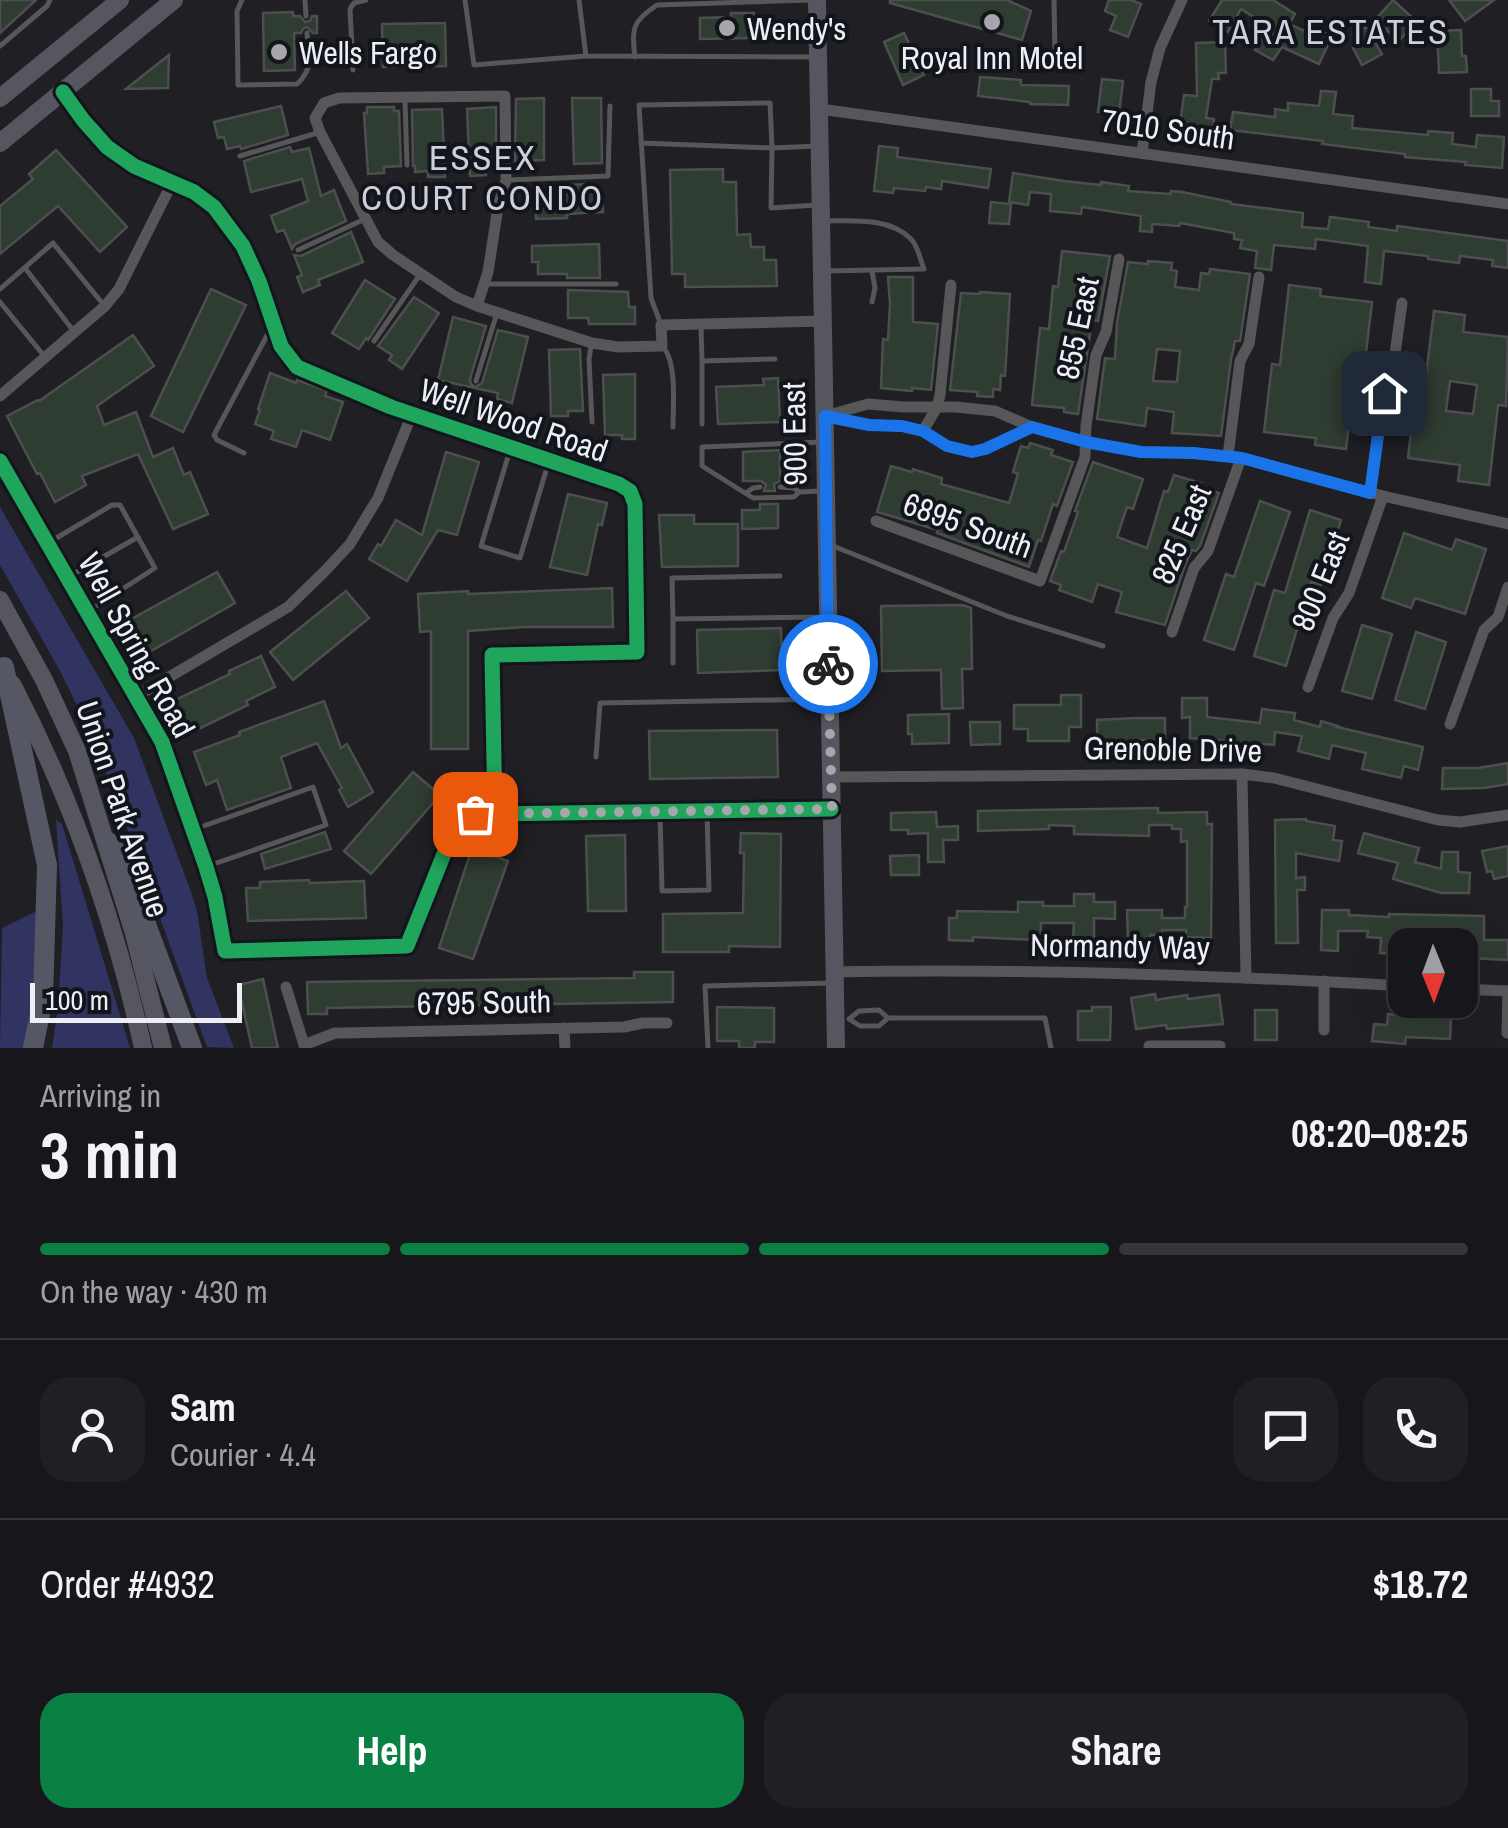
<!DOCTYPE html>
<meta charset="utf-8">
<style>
:root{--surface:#17171b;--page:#202024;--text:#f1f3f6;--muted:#9e9fa3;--line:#36363a;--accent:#0b8043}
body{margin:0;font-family:"Archivo Narrow",sans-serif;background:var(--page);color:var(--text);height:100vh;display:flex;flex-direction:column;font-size:38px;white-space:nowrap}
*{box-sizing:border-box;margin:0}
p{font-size:32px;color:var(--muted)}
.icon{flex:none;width:55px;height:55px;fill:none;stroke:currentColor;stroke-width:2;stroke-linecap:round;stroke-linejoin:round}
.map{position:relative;height:1048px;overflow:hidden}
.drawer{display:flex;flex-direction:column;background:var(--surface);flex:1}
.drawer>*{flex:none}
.needle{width:65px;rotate:179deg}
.fabs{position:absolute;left:1388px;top:928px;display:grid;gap:20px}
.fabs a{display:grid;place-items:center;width:90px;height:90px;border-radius:20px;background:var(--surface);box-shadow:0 10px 40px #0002,0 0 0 2px var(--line);font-size:50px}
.scale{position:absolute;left:30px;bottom:25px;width:212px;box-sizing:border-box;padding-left:10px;border:5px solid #eeeff5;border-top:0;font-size:28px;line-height:35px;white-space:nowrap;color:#eeeff5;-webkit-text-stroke:8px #13151c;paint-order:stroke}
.pin{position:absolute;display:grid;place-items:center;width:85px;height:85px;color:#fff;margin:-42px;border-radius:20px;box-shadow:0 5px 15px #0006}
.courier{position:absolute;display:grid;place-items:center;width:100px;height:100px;margin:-50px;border:8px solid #1a73e8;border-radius:50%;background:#fff;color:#222;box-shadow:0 2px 12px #0007}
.overview em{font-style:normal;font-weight:700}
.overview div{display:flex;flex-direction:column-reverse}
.overview{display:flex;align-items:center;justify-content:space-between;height:170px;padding:0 40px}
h1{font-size:65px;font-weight:700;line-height:75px}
.bar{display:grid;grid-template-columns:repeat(4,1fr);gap:15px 10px;align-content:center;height:120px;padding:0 40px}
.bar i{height:12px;border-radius:8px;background:var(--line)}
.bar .on{background:var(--accent)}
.bar p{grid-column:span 4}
.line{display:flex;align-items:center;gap:25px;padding:0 40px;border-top:2px solid var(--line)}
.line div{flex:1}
.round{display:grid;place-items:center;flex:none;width:105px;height:105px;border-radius:30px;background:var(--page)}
.action{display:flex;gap:20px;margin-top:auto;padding:20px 40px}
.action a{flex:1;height:115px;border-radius:30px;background:var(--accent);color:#fff;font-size:40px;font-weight:700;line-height:115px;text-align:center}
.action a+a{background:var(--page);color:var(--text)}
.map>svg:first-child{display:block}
.green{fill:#313461}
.building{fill:#2f3c32;stroke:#4d4f4f;stroke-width:2.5;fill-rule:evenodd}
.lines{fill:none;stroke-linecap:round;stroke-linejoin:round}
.lane{stroke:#57575a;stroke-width:5}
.street{stroke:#57575a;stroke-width:11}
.primary{stroke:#555660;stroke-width:18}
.highway{stroke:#565764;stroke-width:20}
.cycleway-casing{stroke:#13151c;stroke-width:21}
.cycleway{stroke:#20a55d;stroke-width:15}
.done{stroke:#a6a6ac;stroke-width:10;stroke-dasharray:0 18}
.route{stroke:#1a73e8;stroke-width:12}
.poi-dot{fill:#a6a6ac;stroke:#13151c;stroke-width:4}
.labels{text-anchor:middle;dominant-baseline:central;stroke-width:8;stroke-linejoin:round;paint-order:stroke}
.poi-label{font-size:32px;fill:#eeeff5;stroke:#13151c;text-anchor:start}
.street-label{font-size:32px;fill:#eeeff5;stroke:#13151c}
.neighbourhood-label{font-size:35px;letter-spacing:2.5px;fill:#cdcfda;stroke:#13151c}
</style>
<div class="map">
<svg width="1508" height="1048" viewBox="0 0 1508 1048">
<rect width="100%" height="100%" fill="#1f1f24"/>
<!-- green -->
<g class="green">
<path d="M0,507L134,738L190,889L197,911L207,978L234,1048L207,1047L113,789L88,728L59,669L0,565Z"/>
<path d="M56,820L62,824L130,1048H52L58,1008L63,926Z"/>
<path d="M39,910L34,1012L25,1048H0L2,928Z"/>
</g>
<!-- building -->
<g class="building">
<path d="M0,0H36L0,33Z"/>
<path d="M890,0H1007L1031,11L1022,40L890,3Z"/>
<path d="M1109,0H1131L1141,4L1128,37L1110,30L1116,16L1105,11Z"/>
<path d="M1222,0H1273L1295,14L1289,24L1313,35L1315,29L1332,36L1319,64L1282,47L1273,60L1255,50L1269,27L1241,9L1228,32L1209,21Z"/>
<path d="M1393,0L1416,21L1399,41L1375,20Z"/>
<path d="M1449,0H1494L1465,21Z"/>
<path d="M293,12V16H300L305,22L310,21L312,16H317V33H313L307,27L303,29L301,33H294L295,70L264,71L263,13Z"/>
<path d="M731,13H754L755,38L700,39V18L731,17Z"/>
<path d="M445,23L446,66L383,67L382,24Z"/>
<path d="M1366,27L1382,54L1362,65L1353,48L1359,45L1353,34Z"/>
<path d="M1461,30L1462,56H1466L1467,72L1439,73L1437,31Z"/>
<path d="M904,33L924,75L903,85L884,42Z"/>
<path d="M1225,42L1226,73H1218L1219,79H1212L1206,118L1214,119L1212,135L1179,131L1184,95L1197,96L1196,43Z"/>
<path d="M169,55L168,88L126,89Z"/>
<path d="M980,77L1021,80V85L1069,86L1068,105L1030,104V102L978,96Z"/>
<path d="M1102,79L1123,81L1119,114L1098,112Z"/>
<path d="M1471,89H1491V101H1499V116H1471Z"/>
<path d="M1321,91L1336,92L1333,114L1353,116L1352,128L1428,135V131L1453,133L1452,144L1476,147L1477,135L1504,137L1502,168L1465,165L1466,162L1405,157V154L1322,144L1323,141L1230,130L1233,112L1275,117V109L1288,111V103L1319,106Z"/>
<path d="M544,98V160L515,161L516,99Z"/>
<path d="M572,98H601L602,163L574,164Z"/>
<path d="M281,106L288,135L241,149L240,146L227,149L224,137L218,138L214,122Z"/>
<path d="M367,107H394V111H399L401,166L384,167V173L368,174L364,113H367Z"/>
<path d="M496,107V169H486V175L470,176L467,109Z"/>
<path d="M442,109L445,177H428V171L415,172V166H413L412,110Z"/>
<path d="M879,146L898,148L897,157L991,169L988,188L942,181L941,189L926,187L925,191L894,188L893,193L874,191Z"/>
<path d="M290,147L292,152L309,148L321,196L334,190L346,221L295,244L292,249L284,230L277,232L271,216L308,201L302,179L251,192L244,161Z"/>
<path d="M56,150L127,227L100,252L58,206L0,254V206L33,179L29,174Z"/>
<path d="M723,169V182H736L737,235L750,234L751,247H764V260H776L777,286L685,287V274H672L670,170Z"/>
<path d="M1013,173L1064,181L1101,185V182L1129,186L1128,191L1170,194L1171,191L1182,192L1231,202V204L1303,213L1302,227L1328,229L1330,217L1369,222L1368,227L1397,231V226L1508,241V268L1492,266L1493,260L1460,256L1459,263L1428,259V256L1384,251L1381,284L1365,282L1368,246L1316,239L1315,249L1274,245L1271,270L1255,268L1257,251L1240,248L1242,240L1234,239V233L1180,223L1179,226L1152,224V232L1140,231L1141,216L1082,207L1081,214L1050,211L1051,194L1030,192L1028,205L1009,202Z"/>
<path d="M595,184L596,197L602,196L603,212L567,214V218L536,219L534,191L564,190V185Z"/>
<path d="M991,202L1011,204L1009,224L989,223Z"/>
<path d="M351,232L363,262L318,280L320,285L303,292L297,277L302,275L294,255L301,256Z"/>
<path d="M599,244L600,278H567V274H538V262H532V246Z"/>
<path d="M1062,251L1110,256L1098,321L1092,320L1078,414L1064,412V408L1032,405L1040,328L1049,329L1053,286L1058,287Z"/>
<path d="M1148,261L1172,263L1171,270L1177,271L1175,287L1199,290L1201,273L1209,274L1210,269L1250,274L1240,341H1235L1231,360L1221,436L1172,433L1174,412L1147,408L1145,426L1097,419L1105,358L1115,359L1117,323L1128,262L1148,264ZM1157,349L1180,351L1177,382L1153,381Z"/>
<path d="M888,277H913V322L938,324L931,390L912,388V391L881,388L883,339L888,340L890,304Z"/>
<path d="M365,280L395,299L368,340L366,338L359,349L332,333Z"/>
<path d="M1289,285L1321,289L1320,296L1372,302L1364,370L1356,369L1346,449L1315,445L1316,438L1264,432L1272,364L1280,365Z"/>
<path d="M211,289L246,305L183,432L151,416Z"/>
<path d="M568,290L628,292L629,307H635V324H589L588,318H568Z"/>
<path d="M980,292L1010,294L1005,376L1001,375L1000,390L993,389V397L977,396L978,392L950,390L961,293L980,294Z"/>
<path d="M414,297L439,313L402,369L389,360L392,355L378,346Z"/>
<path d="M1434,311L1465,315L1463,332L1508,337L1506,406L1498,405L1489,485L1458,481L1460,465L1408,458L1416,390L1424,391ZM1450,381L1477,385L1473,414L1446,411Z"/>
<path d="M453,317L486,326L470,379L471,384L475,387L482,383L498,330L528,337L512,403L497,399L498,393L438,380Z"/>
<path d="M133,335L154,366L97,406L104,425L136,412L153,457L173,448L184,475L190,472L208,514L173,529L138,454L82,476L86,485L55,502L40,473L37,474L7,416L38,400L39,401Z"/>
<path d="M580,349L583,411H568V416H551L549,350Z"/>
<path d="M270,373L296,383L297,380L327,390L325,396L343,402L330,440L302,430L296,447L271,439L274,431L255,424L260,410L258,409Z"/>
<path d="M635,374V439H622V435H605L603,375Z"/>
<path d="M778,378L780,422L718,424L716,387L764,385L763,379Z"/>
<path d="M1030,443L1053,450L1051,455L1073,462L1057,506L1053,504L1041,541L1038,540L1029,567L937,533L938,530L877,512L891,466L912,472L913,469L942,478L941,484L1009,503L1018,474L1013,472L1021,446L1028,448Z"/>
<path d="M780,450V481L774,484L775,491H764L766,485L761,481H743V452Z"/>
<path d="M446,452L479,462L457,535L438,530L407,581L369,559L378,544L381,546L396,520L422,535Z"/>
<path d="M1093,462L1143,479L1133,509L1127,507L1117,537L1147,548L1164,491L1168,492L1174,475L1201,483L1200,487L1219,493L1200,546L1196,551L1192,550L1185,565L1165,625L1116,612L1122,592L1098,584L1092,602L1059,590L1061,585L1050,581L1061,551L1064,552L1078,512L1075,511Z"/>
<path d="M568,494L607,503L602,525L598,524L587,575L550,567Z"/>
<path d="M1260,501L1290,512L1264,586L1256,583L1234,650L1204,640L1226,574L1234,577Z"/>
<path d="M760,504H778V528L742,529V510H760Z"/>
<path d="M1310,510L1341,520L1321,585L1311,582L1286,666L1254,656L1274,590L1285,593Z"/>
<path d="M659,515H694V524H738V566L662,567Z"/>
<path d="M1404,533L1452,550L1456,539L1486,549L1465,614L1415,598L1411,608L1382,598Z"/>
<path d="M217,572L235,603L144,655L126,622Z"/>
<path d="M612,588L613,627H524L468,631V749H431V631L420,632L418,594L468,591V594Z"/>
<path d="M346,591L369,618L293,680L270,652Z"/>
<path d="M962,605L971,608L972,669H962L963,708L942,709L941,670L882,671L881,606Z"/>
<path d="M1362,625L1392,634L1372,699L1342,691Z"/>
<path d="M781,628L782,670L698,673L697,630Z"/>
<path d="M1416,632L1446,642L1425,709L1395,700Z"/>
<path d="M261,656L275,687L246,701L248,705L188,734L173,701L230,674L229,671Z"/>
<path d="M1061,695H1081V727H1069V741H1028V729H1014V705H1061Z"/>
<path d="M1182,698H1207V717L1260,723L1262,709L1295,713L1294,720L1320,727L1321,721L1338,726L1337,727L1423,747L1418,770L1404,766L1401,778L1362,769L1366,753L1332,745L1329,759L1298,751L1302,736L1275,732L1274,745L1190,738V717L1182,718Z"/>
<path d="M324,701L341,748L347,744L373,792L348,807L339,790L342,788L317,743L281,757L291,788L227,810L217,780L206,785L194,752L240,735L239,732Z"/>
<path d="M949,714V743L912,744V734H908V715Z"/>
<path d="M1136,718H1165V740L1097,741V720Z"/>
<path d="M970,722H1000V744L971,745Z"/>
<path d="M777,730L778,777L650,779L649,731Z"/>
<path d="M1508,763V784L1484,788L1442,789L1443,768H1478Z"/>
<path d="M413,772L440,795L371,874L344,851Z"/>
<path d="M1158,808V813L1207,812V824H1212L1211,938L1186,937V930H1162V935H1150V941H1128L1127,910H1162V918H1185V907H1187V841L1181,842V829H1172V825H1149V836L1074,834V826L1049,825V829L978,831V811Z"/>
<path d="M936,812L937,827L958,826V840H943L944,862H928V833L908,834V830H891V813Z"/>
<path d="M1306,819V821L1335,826L1333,840L1342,841L1339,861L1296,853V878L1305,877V890H1297L1298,943H1276L1275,820Z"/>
<path d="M325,832L331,849L265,869L261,854Z"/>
<path d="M741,833L781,834L780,947L729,946V952H663V914L743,913L744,853H740Z"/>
<path d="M1364,833L1419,848L1415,862L1441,869L1442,852H1458V872L1470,873L1469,893H1441L1393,879L1398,863L1358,853Z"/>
<path d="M625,835L626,911H588L586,836Z"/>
<path d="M1508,846V876L1494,879L1492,871L1487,872L1482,851Z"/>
<path d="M472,848L508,861L473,959L439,948Z"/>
<path d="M919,855V875H891L890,856Z"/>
<path d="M309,880L310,883L364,881L366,918L248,921L246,888H260V882Z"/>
<path d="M1074,894H1094V902H1115V919L1094,918V938H1073L1074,923H1041V934H1034V940L973,937V941L949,940V918H957V911L1018,912V902H1043V906H1074Z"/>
<path d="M1322,910H1349V915L1389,917V914L1484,916V940H1508V960L1468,958V947L1425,945V935L1398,934L1396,954L1380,953L1381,938L1367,937L1368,931H1338V951L1321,950Z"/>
<path d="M634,972H673V1002L327,1008V1014H308L307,982L634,978Z"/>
<path d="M263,979L278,1048H252L238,985Z"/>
<path d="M1155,994L1156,1000L1187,995L1188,999L1219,995L1223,1024L1167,1029L1166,1025L1136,1029L1131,998Z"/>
<path d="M717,1007L774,1008V1042H755V1048H739V1041H717Z"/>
<path d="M1092,1007H1111L1110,1040H1078V1011H1092Z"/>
<rect x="1255" y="1010" width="22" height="30"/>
<path d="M1388,1014L1451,1019L1450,1039L1406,1037L1405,1044L1372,1041L1374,1024L1387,1025Z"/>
</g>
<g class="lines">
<!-- lane -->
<g class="lane">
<path d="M242,0L237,11L238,85L297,84C314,69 309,54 307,33"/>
<path d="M305,0L306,16"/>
<path d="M465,0L474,65L586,56"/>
<path d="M579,0L586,56L815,57"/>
<path d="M1054,0L1055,53"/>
<path d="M0,46L47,6L50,0"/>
<path d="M635,57C631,28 633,21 657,5L811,0"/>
<path d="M353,70L350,9L354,3L366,0"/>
<path d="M405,100L407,165"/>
<path d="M641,143L772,148L817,146"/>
<path d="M240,156L317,133"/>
<path d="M509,180L608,176L610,106"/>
<path d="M824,221C852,221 889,217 911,239C918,246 920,259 924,269L824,271"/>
<path d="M298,250L365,219"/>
<path d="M25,268L72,329"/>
<path d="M488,284H616"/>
<path d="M0,289L53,243L103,304"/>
<path d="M0,302L45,357"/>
<path d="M872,302L875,288L872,271"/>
<path d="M660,322L651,298L639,105L770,103L772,148L771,208L816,205"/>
<path d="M701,326L702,361L775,359"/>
<path d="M374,341L419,276"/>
<path d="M591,346L589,359L592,422"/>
<path d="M664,348C677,364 673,406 673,427"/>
<path d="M476,381L496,316"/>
<path d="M702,424V361"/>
<path d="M510,450L481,546L520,558L548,464"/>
<path d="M244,453L217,440L214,435L271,328"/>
<path d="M780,487L794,488L799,492"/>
<path d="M820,491L799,492L794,497L753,498L702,466V447L822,442"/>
<path d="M746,493L753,488L760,487"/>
<path d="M48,543L112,505H120L155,568L90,610"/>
<path d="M833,546L1007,616L1103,646"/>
<path d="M68,577L138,537"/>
<path d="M673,619L672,578L780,576"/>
<path d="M673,663V619L825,617"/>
<path d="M596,757L600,703L826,699"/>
<path d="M660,814L662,891L709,890L707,811"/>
<path d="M195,829L313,787L326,825L208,866"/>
<path d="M888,1018L879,1026H860L849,1019L859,1011L879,1010L888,1018H1045L1051,1048"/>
<path d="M708,1048L705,986L831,983"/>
</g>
<!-- street -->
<g class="street">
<path d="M63,92L83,120L107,147L134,166L194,192L214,207L243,246L259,281L281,346L297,367L391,407L619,484L630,491L635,504L637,652L492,655L495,814"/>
<path d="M820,109L1508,204"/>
<path d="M1142,153L1151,82L1160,48L1182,0"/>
<path d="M477,306L488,272L498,207L506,180L505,96L339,98L324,103L315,118L320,132L378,242L393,255L456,297L477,306L592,343L618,347L662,346L661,325L823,321"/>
<path d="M0,396L105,306L119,289L172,183"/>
<path d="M825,416L868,404L904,407H956L995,411L1032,427L1085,442L1141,452L1193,453L1241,458L1383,496L1508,524"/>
<path d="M829,417L869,425L902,426L923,431L947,446L972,452L985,449L1032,427"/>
<path d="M923,431L937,407L940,395L951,285"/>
<path d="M1228,456L1240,361L1249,344L1259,277"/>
<path d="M0,461L162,742L206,867L215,897L225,951L407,946L456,824L464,817L495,814L831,809"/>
<path d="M1370,493L1383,393L1393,369L1402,303"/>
<path d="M876,521L1040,581L1085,457L1086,426L1096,355L1106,332L1119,259"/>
<path d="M1172,632L1194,568L1208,551L1241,458"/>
<path d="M1308,687L1333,618L1349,593L1383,496"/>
<path d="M137,696L288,607L325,571L350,544L378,498L412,414"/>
<path d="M1450,724L1484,630L1498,617L1508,587"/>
<path d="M1242,774L1246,978"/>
<path d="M831,777L1242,774L1274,778L1438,820L1460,822L1508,815"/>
<path d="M834,972C1025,968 1215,975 1405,986"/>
<path d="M286,987L305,1048"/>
<path d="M1460,989L1508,991"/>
<path d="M564,1028L565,1048"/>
<path d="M1324,1030V981"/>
<path d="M1507,1033L1508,991"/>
<path d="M304,1045L335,1033H344L624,1027L643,1023H667"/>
<path d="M1149,1046H1220"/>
</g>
<!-- primary -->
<g class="primary">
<path d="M817,0L836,1048"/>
<path d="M0,98L120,0"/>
<path d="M0,143L174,0"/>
<path d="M0,600L44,680L77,751L133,930L163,1048"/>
<path d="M12,684C72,799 115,921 143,1048"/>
</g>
<!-- highway -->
<g class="highway">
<path d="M4,667L47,865L43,999L33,1048"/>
<path d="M107,841L121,857L192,1048"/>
</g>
<!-- cycleway casing -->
<g class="cycleway-casing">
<g id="cycleway">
<path d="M63,92L83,120L107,147L134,166L194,192L214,207L243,246L259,281L281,346L297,367L391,407L619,484L630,491L635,504L637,652L492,655L495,814"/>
<path d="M0,461L162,742L206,867L215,897L225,951L407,946L456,824L464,817L495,814L831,809"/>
</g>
</g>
<!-- cycleway -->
<use href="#cycleway" class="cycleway"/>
</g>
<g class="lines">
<!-- done -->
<path class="done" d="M475,814L832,809L828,664"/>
<!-- route -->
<path class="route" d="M828,664L825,416L869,425L902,426L923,431L947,446L972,452L985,449L1032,427L1086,442L1141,452L1193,453L1242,458L1370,493L1384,393"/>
</g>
<!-- markers -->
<g class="poi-dot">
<circle cx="992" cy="22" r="10"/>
<circle cx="727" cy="28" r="10"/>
<circle cx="279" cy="52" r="10"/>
</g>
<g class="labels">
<!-- poi labels -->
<g class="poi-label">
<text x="747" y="28">Wendy's</text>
<text x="299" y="52">Wells Fargo</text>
<text x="992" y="57" text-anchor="middle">Royal Inn Motel</text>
</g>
<!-- street labels -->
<g class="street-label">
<text transform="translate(1168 129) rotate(8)">7010 South</text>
<text transform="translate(1077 328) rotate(-78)">855 East</text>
<text transform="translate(514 420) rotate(19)">Well Wood Road</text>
<text transform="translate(794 434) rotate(-91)">900 East</text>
<text transform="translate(968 525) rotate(20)">6895 South</text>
<text transform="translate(1181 534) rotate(-67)">825 East</text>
<text transform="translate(1320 581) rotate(-68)">800 East</text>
<text transform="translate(137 645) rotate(61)">Well Spring Road</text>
<text transform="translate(1173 749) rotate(1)">Grenoble Drive</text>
<text transform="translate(123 809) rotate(71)">Union Park Avenue</text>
<text transform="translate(1120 946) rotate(1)">Normandy Way</text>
<text transform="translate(484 1002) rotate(-1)">6795 South</text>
</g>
<!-- neighbourhood labels -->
<g class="neighbourhood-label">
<text x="1331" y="31">TARA ESTATES</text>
<text x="483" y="157">ESSEX<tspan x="483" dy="40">COURT CONDO</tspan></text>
</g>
</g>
</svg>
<div class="fabs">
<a><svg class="needle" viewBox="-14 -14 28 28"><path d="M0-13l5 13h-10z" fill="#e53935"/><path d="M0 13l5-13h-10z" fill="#9e9fa3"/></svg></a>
</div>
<div class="scale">100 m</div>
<div class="pin" style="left:475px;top:814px;background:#ea580c"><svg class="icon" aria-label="bag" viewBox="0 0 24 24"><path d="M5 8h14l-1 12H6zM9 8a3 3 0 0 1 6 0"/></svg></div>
<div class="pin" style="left:1384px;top:393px;background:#1f2937"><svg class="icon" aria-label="home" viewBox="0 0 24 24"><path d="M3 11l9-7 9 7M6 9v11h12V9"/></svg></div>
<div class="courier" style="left:828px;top:664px"><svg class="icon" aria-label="bike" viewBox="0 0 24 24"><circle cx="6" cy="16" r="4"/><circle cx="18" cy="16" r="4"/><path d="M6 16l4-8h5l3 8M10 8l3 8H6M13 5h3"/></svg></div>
</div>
<section class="drawer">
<div class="overview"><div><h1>3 min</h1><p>Arriving in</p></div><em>08:20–08:25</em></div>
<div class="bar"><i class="on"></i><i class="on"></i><i class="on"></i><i></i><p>On the way · 430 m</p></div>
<div class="line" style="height:180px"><a class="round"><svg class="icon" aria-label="person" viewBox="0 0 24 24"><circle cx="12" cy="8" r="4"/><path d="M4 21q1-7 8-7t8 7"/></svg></a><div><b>Sam</b><p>Courier · 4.4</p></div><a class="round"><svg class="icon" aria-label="chat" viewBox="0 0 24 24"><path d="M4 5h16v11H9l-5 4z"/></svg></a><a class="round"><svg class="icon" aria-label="phone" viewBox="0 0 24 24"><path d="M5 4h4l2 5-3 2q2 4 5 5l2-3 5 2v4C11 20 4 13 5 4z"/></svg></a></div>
<div class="line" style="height:130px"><div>Order #4932</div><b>$18.72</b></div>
<div class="action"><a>Help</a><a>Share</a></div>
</section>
